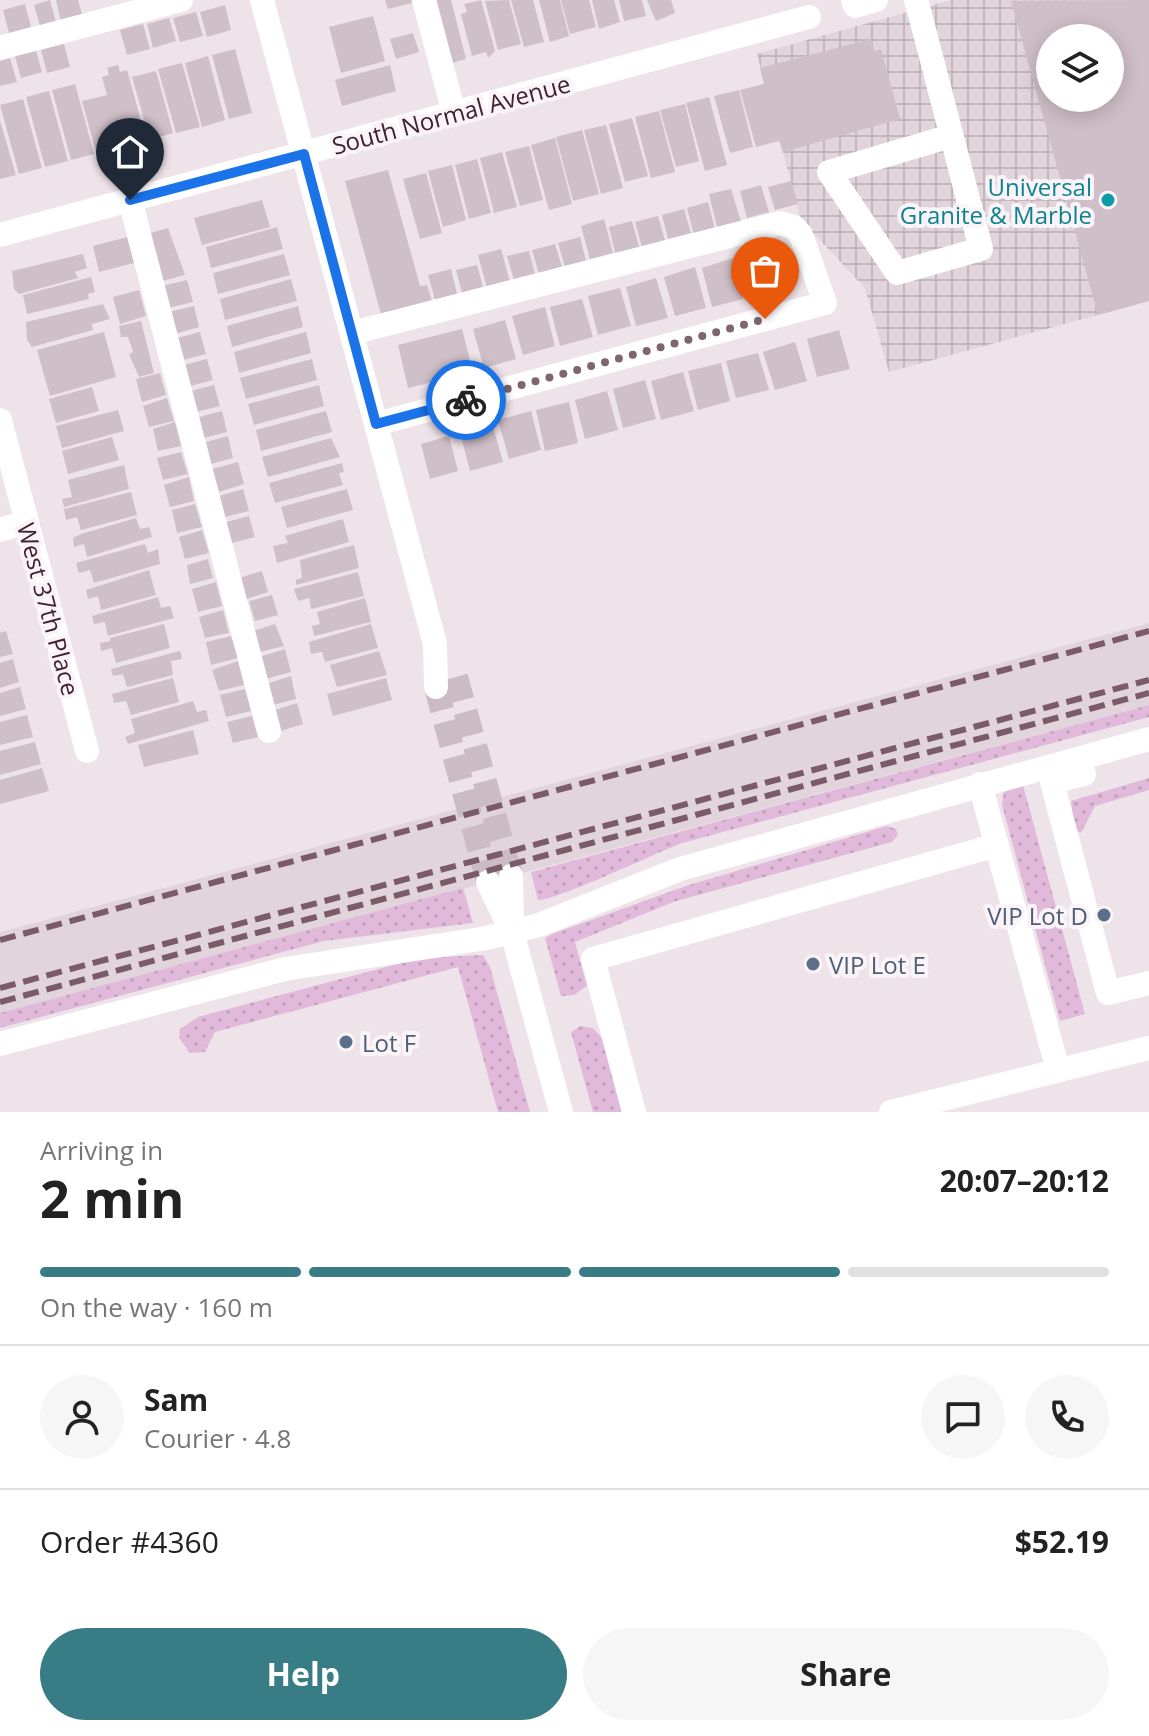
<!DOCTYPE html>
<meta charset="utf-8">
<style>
:root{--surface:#fff;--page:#f6f6f6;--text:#222;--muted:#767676;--line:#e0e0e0;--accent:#387c85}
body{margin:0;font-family:"Open Sans",sans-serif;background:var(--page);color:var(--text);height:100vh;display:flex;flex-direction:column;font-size:30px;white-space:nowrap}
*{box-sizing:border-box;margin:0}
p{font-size:26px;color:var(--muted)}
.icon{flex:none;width:44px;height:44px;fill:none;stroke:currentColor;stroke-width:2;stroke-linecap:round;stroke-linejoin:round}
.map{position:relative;height:1112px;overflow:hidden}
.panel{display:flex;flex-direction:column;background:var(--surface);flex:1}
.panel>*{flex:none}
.controls{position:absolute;left:1036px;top:24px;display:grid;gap:16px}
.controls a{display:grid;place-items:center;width:88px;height:88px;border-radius:50%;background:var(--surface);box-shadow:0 4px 20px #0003;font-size:40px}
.pin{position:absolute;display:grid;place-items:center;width:68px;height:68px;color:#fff;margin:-82px -34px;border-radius:50% 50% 50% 0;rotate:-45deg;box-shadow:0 0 8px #0007}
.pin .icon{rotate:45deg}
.courier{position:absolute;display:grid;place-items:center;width:80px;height:80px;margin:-40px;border:6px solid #1a73e8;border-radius:50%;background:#fff;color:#222;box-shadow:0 2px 10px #0007}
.summary em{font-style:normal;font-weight:700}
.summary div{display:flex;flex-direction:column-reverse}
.summary{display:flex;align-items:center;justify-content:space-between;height:136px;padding:0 40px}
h1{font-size:52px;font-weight:700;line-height:60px}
.bar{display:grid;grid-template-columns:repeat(4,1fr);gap:12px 8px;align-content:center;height:96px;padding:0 40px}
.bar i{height:10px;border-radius:6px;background:var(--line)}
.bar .on{background:var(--accent)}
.bar p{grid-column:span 4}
.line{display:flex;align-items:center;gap:20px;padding:0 40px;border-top:2px solid var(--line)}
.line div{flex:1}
.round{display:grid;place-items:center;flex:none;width:84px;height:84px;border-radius:42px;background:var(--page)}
.action{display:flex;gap:16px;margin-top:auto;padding:16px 40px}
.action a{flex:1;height:92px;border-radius:48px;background:var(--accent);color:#fff;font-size:32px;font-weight:700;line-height:92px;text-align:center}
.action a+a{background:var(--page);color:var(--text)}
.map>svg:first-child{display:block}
.built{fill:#e2d4db}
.industrial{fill:url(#industrial-grid);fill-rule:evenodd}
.grass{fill:url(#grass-dots)}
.building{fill:#cfbfc8;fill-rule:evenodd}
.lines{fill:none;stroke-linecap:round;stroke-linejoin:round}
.minor-tunnel{stroke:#cbbcc4;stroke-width:24;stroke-dasharray:24 12;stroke-linecap:butt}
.minor{stroke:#fff;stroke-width:24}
.rail{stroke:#7c5b69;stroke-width:6;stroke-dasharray:16 8;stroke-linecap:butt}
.done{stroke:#7e656f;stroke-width:8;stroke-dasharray:0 14.4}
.route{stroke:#1a73e8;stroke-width:10}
.culture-dot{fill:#0f9aa8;stroke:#faf4f8;stroke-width:3}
.service-dot{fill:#5c6f8a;stroke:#faf4f8;stroke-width:3}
.labels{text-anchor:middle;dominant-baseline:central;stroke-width:8;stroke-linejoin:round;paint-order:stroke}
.street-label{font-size:24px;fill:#41212e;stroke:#faf4f8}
.culture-label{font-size:24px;fill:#0d838f;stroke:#faf4f8;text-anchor:end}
.service-label{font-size:24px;fill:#4e5e75;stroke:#faf4f8;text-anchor:start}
</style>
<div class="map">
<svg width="1149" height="1112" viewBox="0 0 1149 1112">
<defs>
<pattern id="industrial-grid" width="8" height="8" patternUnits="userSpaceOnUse" patternTransform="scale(2)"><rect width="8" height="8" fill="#e2d4db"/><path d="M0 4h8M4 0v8" fill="none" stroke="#c3b6bc"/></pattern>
<pattern id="grass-dots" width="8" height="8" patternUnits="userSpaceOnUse" patternTransform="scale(2)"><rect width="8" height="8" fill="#e1badb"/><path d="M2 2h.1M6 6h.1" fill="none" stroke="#c2a0bc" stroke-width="1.8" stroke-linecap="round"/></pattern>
</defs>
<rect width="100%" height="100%" fill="#eee3e9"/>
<!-- built -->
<path class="built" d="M1149,623V705L0,1013V932Z"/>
<!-- industrial -->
<path class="industrial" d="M951,0H1149V301L889,372L865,288L801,220L757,54ZM1050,38H1110V98H1050Z"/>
<!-- grass -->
<g class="grass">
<path d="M1149,705V717L682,843C658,852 553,902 538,900L531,872Z"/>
<path d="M1149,778V790L1095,806L1081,833L1074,829L1071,801Z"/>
<path d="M1023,785L1085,1014L1060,1021L1002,805L1004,791Z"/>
<path d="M887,826L896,829L898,835L892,842L676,901L575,942L587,986L574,995L561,996L545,938L552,934L689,885Z"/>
<path d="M463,888L473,923L324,941L0,1028V1013Z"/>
<path d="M483,955L490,967L530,1112H498L458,967L215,1032L205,1052L190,1053L179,1038L180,1029L198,1017L420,958Z"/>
<path d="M581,1026L593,1028L603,1039L622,1112H593L571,1032Z"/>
</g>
<!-- building -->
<g class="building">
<path d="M50,0L56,22L40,26L34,5Z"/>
<path d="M56,0H78L84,21L62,26Z"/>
<path d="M385,0H411L412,3L388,9Z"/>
<path d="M431,0H451L466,59L445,65Z"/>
<path d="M481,0L495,51L488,58L486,52L472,56L461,14L467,12L464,4Z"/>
<path d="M509,0L521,44L498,50L485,1Z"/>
<path d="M511,0H533L544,42L524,47Z"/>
<path d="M539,0H560L569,36L550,42Z"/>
<path d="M561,0H589L596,27L570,34Z"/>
<path d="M592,0H614L620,22L599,29Z"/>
<path d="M619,0H642L646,16L624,21Z"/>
<path d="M647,0H671L675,13L656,21Z"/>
<path d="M1149,0V301L1098,315L1011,1ZM1050,38H1110V98H1050Z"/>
<path d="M25,4L31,27L9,33L3,10Z"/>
<path d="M225,5L231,30L207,37L200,12Z"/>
<path d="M196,12L203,36L180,42L173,18Z"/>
<path d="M373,16L385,61L341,73L329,27Z"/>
<path d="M169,18L176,41L153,48L147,24Z"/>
<path d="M143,24L150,49L127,55L120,30Z"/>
<path d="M413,33L419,52L396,59L390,39Z"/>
<path d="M871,39L875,51L881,49L900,119L783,152L779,141L756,147L740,90L764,84L760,68Z"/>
<path d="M64,44L70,67L47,73L41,50Z"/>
<path d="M235,49L252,113L229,119L212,55Z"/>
<path d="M36,51L42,72L21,78L15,56Z"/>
<path d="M208,56L225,120L202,127L185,63Z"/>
<path d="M10,58L17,82L0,86V61Z"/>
<path d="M182,63L200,127L176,133L158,69Z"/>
<path d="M118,65L120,72L127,70L147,142L97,156L82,101L107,95L102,77L109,75L107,68Z"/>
<path d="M390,65L396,91L342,106L335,80Z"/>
<path d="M156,71L173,133L150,140L132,77Z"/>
<path d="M75,84L94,154L71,160L52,90Z"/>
<path d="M739,90L753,147L730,153L714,96Z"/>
<path d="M49,91L68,161L45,167L26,97Z"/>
<path d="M709,97L727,165L705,171L686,103Z"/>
<path d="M23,99L42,168L19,174L0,105Z"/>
<path d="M685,104L699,161L676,167L660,110Z"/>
<path d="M659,111L675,172L651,178L635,117Z"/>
<path d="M632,118L648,176L625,182L609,124Z"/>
<path d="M0,121L16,175L0,179Z"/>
<path d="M606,125L623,188L601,194L584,130Z"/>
<path d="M582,130L599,194L573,201L556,137Z"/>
<path d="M555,138L572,204L549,210L531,145Z"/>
<path d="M529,146L543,200L520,206L505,152Z"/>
<path d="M502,152L517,207L494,213L480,158Z"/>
<path d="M477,159L491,213L469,219L455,165Z"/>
<path d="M452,165L466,220L443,227L428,171Z"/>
<path d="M388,170L420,286L427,285L432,301L382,318L345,181Z"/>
<path d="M426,173L442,233L420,239L403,179Z"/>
<path d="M791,181L798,204L775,210L768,187Z"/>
<path d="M761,185L769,212L747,218L740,191Z"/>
<path d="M731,189L742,225L718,231L709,194Z"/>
<path d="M262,200L270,227L202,245L194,218Z"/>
<path d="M708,202L715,229L694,235L687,208Z"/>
<path d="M684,209L691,233L668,239L662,215Z"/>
<path d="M658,216L665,240L642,247L635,222Z"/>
<path d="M604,219L613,253L590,259L581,226Z"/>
<path d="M632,221L639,247L615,253L609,227Z"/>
<path d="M277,227L283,249L211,268L206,247Z"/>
<path d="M168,228L185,275L162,281L147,234Z"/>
<path d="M127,237L134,263L99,272L93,246Z"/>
<path d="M580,237L586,261L565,267L558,243Z"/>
<path d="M555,244L562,267L539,274L532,250Z"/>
<path d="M773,247L782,287L748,296L739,256Z"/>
<path d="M501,249L510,282L487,288L478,255Z"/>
<path d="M529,251L535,274L514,280L507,256Z"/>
<path d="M83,254L87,268L75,272L78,278L19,294L14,289L12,271Z"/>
<path d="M284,254L290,275L218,294L213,273Z"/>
<path d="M733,258L743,299L712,307L702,268Z"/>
<path d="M477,265L483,287L462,293L456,270Z"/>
<path d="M695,267L706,308L675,316L664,277Z"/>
<path d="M451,269L457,294L435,300L428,275Z"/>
<path d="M91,277L95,292L88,294L89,299L27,314L23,295Z"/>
<path d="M656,278L668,318L636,326L626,287Z"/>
<path d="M291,279L297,301L225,320L220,299Z"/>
<path d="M187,280L193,302L168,308L162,286Z"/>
<path d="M620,288L631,326L598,335L588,296Z"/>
<path d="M139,290L146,316L120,324L113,297Z"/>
<path d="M582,299L593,337L560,346L550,307Z"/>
<path d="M103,304L110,319L92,324L93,330L32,347L27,340L26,322Z"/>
<path d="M194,306L199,327L175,334L169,312Z"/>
<path d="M298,306L303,327L232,347L227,326Z"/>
<path d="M545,307L555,346L523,355L512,316Z"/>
<path d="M505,320L516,359L484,368L473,329Z"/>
<path d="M141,321L154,373L139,377L129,354L133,352L128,337H121L119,326Z"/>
<path d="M462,329L473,372L408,388L398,345Z"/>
<path d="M839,330L850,369L817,377L807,339Z"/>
<path d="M104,332L116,377L50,396L37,350Z"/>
<path d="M200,332L206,354L183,360L177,338Z"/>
<path d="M306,332L311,353L239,373L234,352Z"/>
<path d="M795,342L807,381L775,390L763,352Z"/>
<path d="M758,353L769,390L736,398L726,361Z"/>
<path d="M207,359L213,380L190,386L184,365Z"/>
<path d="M312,359L317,380L246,399L240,378Z"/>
<path d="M721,363L730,401L698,410L688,371Z"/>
<path d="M683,372L694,411L661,420L651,381Z"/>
<path d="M160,373L166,395L142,402L136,379Z"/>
<path d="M645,380L656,419L623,428L613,389Z"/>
<path d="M214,385L220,406L196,412L191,391Z"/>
<path d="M319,385L324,406L254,425L248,404Z"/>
<path d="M92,387L99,411L56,423L49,399Z"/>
<path d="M607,391L618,430L585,439L575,400Z"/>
<path d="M167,398L174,421L149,427L143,406Z"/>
<path d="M569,402L578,443L545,451L536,410Z"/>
<path d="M118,410L124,431L62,448L56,426Z"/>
<path d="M222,411L227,432L204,438L199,417Z"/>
<path d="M326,411L332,432L261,451L256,430Z"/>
<path d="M531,411L541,450L509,459L498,420Z"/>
<path d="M175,422L181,446L158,451L153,429Z"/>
<path d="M492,423L503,462L470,471L460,432Z"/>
<path d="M228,436L233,458L211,464L206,442Z"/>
<path d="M449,436L458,471L430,479L421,444Z"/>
<path d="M112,437L119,460L68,474L62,451Z"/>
<path d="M331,438L340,457L268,477L262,457Z"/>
<path d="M181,452L188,474L163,480L157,458Z"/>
<path d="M238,462L244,484L219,492L212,469Z"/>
<path d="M342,463L344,472L339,473L343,485L275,503L269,483Z"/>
<path d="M124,465L129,489L64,507L62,499L72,497L68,480Z"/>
<path d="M189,477L194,501L170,507L164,485Z"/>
<path d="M243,489L249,511L225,517L219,496Z"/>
<path d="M347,489L353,510L287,528L281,507Z"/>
<path d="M131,492L137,515L81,530L77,517L66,520L64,509Z"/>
<path d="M195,504L202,527L177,533L172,510Z"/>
<path d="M249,516L255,537L232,543L226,522Z"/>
<path d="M136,518L140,529L149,527L152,537L87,557L84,544L74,547L73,538L81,534Z"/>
<path d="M343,519L349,542L277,563L273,546L288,543L285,536Z"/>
<path d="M202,530L209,553L185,559L179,537Z"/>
<path d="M145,544L148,553L158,549L160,564L94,583L90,570L79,573L76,563Z"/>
<path d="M354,545L359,568L296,585V580L302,578L300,560Z"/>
<path d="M208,559L213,578L190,584L187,565Z"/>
<path d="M149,570L156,595L101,610L98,596L88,599L86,590Z"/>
<path d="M262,571L268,592L244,600L239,578Z"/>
<path d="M358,572L364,596L311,609L309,598L298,601L294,589Z"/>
<path d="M216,582L222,606L198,612L192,589Z"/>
<path d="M272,595L278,615L255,621L249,601Z"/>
<path d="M158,597L161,608L170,606L174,618L108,636L105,622L94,624L92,616Z"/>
<path d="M365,598L371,622L314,636L312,626L320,624L317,612Z"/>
<path d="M223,610L229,633L205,638L199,617Z"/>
<path d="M164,624L170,648L116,663L112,648L101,651L100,643L110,641V638Z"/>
<path d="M275,624L284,646L260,652L253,631Z"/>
<path d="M371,624L378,648L325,662L322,652L311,654L309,642Z"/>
<path d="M6,631L13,654L0,657V633Z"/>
<path d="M231,636L238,658L211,665L206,642Z"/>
<path d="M285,649L291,672L266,679L259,657Z"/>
<path d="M180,651L182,659L171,661L173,675L127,687L123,674L113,676L111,669Z"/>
<path d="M379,651L387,675L337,687L330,665Z"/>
<path d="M13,659L19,682L0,688V663Z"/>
<path d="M238,661L244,685L219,691L212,670Z"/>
<path d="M291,676L296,699L273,705L269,683Z"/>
<path d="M173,678L179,702L131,715L126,701L114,703L112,694Z"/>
<path d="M386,678L392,700L333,716L327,694Z"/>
<path d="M20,687L26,709L0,716V693Z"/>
<path d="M245,689L251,711L226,717L220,695Z"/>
<path d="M193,701L197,712L206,710L209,721L128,744L125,737L135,733L131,719Z"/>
<path d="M297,703L303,724L281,731L275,710Z"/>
<path d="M27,715L33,737L0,745V722Z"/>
<path d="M252,716L258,737L233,743L227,722Z"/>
<path d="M193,730L199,754L144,767L138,745Z"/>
<path d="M35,742L41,764L0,775V751Z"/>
<path d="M42,768L49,791L0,804V780Z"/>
</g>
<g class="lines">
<!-- minor-tunnel -->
<g class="minor-tunnel">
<path d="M456,677L511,876"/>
<path d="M436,687L488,882"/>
</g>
<!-- minor -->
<g class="minor">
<path d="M262,0L435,644L436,687"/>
<path d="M424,0L454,113"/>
<path d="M853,0L855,6L876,0"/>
<path d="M916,0L921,18L981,249L897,273L829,172L951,136"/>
<path d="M0,48L181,0"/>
<path d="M130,200L269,731"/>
<path d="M0,235L809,17"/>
<path d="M352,333L780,223L794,227L801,235L825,303L376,424"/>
<path d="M0,420L87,751"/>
<path d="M0,530L27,522"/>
<path d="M1084,774L1052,782L1108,993L1149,983"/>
<path d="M980,784L1058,1070"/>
<path d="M511,876L512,925"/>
<path d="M488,882L512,932L561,1112"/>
<path d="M0,1044L285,969L487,938L539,925L680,869L1149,739"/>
<path d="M634,1112L593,959L997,845"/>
<path d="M891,1112L1149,1048"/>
</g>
<!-- rail -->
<g class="rail">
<path d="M0,940L1149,631"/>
<path d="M0,988L1149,680"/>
<path d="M0,1002L1149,693"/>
</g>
</g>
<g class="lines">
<!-- done -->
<path class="done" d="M466,400L765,319"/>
<!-- route -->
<path class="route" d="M130,200L304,154L376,424L466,400"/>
</g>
<!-- markers -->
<circle class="culture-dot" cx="1108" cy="200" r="8"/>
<g class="service-dot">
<circle cx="1104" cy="915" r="8"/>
<circle cx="813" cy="964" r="8"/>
<circle cx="346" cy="1042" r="8"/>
</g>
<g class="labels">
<!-- street labels -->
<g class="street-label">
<text transform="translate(451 114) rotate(-15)">South Normal Avenue</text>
<text transform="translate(49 609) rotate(75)">West 37th Place</text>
</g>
<!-- culture labels -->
<g class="culture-label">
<text x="1092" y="186">Universal<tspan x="1092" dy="28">Granite &amp; Marble</tspan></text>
</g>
<!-- service labels -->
<g class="service-label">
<text x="1088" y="915" text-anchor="end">VIP Lot D</text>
<text x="829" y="964">VIP Lot E</text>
<text x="362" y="1042">Lot F</text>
</g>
</g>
</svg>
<div class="controls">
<a><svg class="icon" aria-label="layers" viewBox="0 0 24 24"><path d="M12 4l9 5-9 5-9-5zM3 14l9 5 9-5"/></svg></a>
</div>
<div class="pin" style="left:765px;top:319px;background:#ea580c"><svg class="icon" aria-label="bag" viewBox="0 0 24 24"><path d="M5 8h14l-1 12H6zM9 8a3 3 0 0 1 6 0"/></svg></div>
<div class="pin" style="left:130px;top:200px;background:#1f2937"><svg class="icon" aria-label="home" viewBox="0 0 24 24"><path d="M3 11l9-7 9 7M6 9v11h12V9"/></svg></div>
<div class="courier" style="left:466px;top:400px"><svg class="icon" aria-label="bike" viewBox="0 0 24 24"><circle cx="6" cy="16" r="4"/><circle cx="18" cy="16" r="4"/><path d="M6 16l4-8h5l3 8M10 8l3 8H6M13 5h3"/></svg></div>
</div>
<section class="panel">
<div class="summary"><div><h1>2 min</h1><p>Arriving in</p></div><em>20:07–20:12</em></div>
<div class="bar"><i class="on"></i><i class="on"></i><i class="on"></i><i></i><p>On the way · 160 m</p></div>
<div class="line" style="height:144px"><a class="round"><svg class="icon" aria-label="person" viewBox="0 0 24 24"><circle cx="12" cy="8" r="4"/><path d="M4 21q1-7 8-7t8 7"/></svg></a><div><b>Sam</b><p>Courier · 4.8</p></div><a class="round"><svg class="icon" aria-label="chat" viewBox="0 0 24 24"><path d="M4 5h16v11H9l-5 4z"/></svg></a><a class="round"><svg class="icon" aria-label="phone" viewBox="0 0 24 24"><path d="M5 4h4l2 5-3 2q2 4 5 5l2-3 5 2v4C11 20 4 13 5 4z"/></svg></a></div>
<div class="line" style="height:104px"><div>Order #4360</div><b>$52.19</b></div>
<div class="action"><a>Help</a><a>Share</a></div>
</section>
